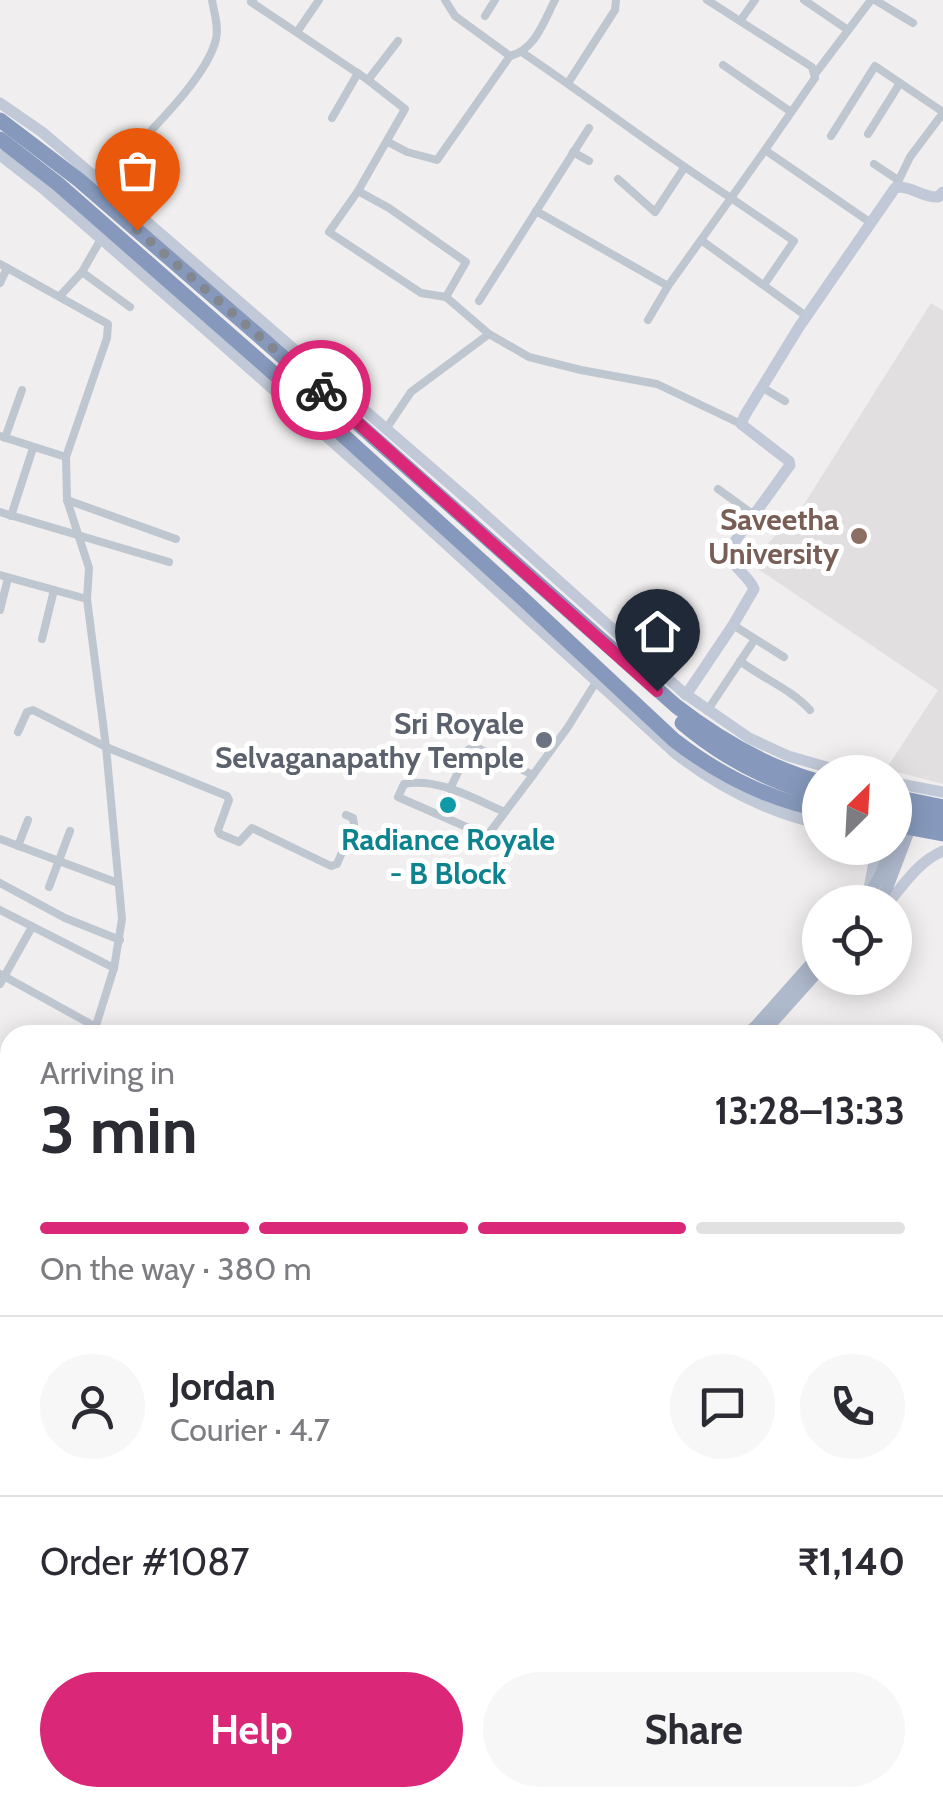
<!DOCTYPE html>
<meta charset="utf-8">
<style>
:root{--surface:#fff;--page:#f7f7f7;--text:#2b2b33;--muted:#7c7c81;--line:#e1e1e2;--accent:#db2777}
body{margin:0;font-family:Cabin,sans-serif;background:var(--page);color:var(--text);height:100vh;display:flex;flex-direction:column;font-size:38px;white-space:nowrap}
*{box-sizing:border-box;margin:0}
p{font-size:32px;color:var(--muted)}
.icon{flex:none;width:55px;height:55px;fill:none;stroke:currentColor;stroke-width:2;stroke-linecap:round;stroke-linejoin:round}
.map{position:relative;flex:1;overflow:hidden}
.side{position:absolute;left:0px;top:1025px;width:945px;height:782px;display:flex;flex-direction:column;background:var(--surface);border-radius:30px 30px 0 0;box-shadow:0 5px 25px #0003}
.side>*{flex:none}
.needle{width:65px;rotate:24deg}
.tools{position:absolute;left:802px;top:755px;display:grid;gap:20px}
.tools a{display:grid;place-items:center;width:110px;height:110px;border-radius:50%;background:var(--surface);box-shadow:0 5px 25px #0003;font-size:50px}
.pin{position:absolute;display:grid;place-items:center;width:85px;height:85px;color:#fff;margin:-102px -42px;border-radius:50% 50% 50% 0;rotate:-45deg;box-shadow:0 0 10px #0007}
.pin .icon{rotate:45deg}
.courier{position:absolute;display:grid;place-items:center;width:100px;height:100px;margin:-50px;border:8px solid #db2777;border-radius:50%;background:#fff;color:#222;box-shadow:0 2px 12px #0007}
.summary em{font-style:normal;font-weight:800}
.summary div{display:flex;flex-direction:column-reverse}
.summary{display:flex;align-items:center;justify-content:space-between;height:170px;padding:0 40px}
h1{font-size:65px;font-weight:800;line-height:75px}
.bar{display:grid;grid-template-columns:repeat(4,1fr);gap:15px 10px;align-content:center;height:120px;padding:0 40px}
.bar i{height:12px;border-radius:8px;background:var(--line)}
.bar .selected{background:var(--accent)}
.bar p{grid-column:span 4}
.line{display:flex;align-items:center;gap:25px;padding:0 40px;border-top:2px solid var(--line)}
.line div{flex:1}
.round{display:grid;place-items:center;flex:none;width:105px;height:105px;border-radius:52px;background:var(--page)}
.action{display:flex;gap:20px;margin-top:auto;padding:20px 40px}
.action a{flex:1;height:115px;border-radius:60px;background:var(--accent);color:#fff;font-size:40px;font-weight:800;line-height:115px;text-align:center}
.action a+a{background:var(--page);color:var(--text)}
.map>svg:first-child{display:block}
.education{fill:#e1dfe0}
.lines{fill:none;stroke-linecap:round;stroke-linejoin:round}
.street{stroke:#bec6d0;stroke-width:8}
.secondary{stroke:#c1c8d7;stroke-width:11}
.primary{stroke:#aeb9cc;stroke-width:12}
.highway{stroke:#8699bc;stroke-width:15}
.done{stroke:#82868e;stroke-width:10;stroke-dasharray:0 18}
.route{stroke:#db2777;stroke-width:12}
.education-dot{fill:#8d6e63;stroke:#fff;stroke-width:4}
.worship-dot{fill:#6b7280;stroke:#fff;stroke-width:4}
.culture-dot{fill:#0f9aa8;stroke:#fff;stroke-width:4}
.labels{text-anchor:middle;dominant-baseline:central;stroke-width:10;stroke-linejoin:round;paint-order:stroke}
.education-label{font-size:30px;font-weight:bold;fill:#785e54;stroke:#fff;text-anchor:end}
.worship-label{font-size:30px;font-weight:bold;fill:#5b616d;stroke:#fff;text-anchor:end}
.culture-label{font-size:30px;font-weight:bold;fill:#0d838f;stroke:#fff}
</style>
<div class="map">
<svg width="943" height="1807" viewBox="0 0 943 1807">
<rect width="100%" height="100%" fill="#f0eeee"/>
<!-- education -->
<path class="education" d="M931,303L943,311V784L886,769L938,690L749,563L801,509Z"/>
<g class="lines">
<!-- street -->
<g class="street">
<path d="M253,0L251,2L368,80L405,109L358,191L389,208L466,262L446,297L489,334L411,392L386,429"/>
<path d="M707,0L812,67L815,78L765,150L871,223"/>
<path d="M804,0L848,30"/>
<path d="M875,0L913,23"/>
<path d="M485,16L495,0"/>
<path d="M740,21L755,0"/>
<path d="M297,32L319,0"/>
<path d="M523,53C593,100 660,152 731,198L765,150"/>
<path d="M510,56C535,50 544,21 555,0"/>
<path d="M723,65L791,112"/>
<path d="M815,74L871,0"/>
<path d="M368,80L398,41"/>
<path d="M568,83L615,10L616,0"/>
<path d="M332,118L358,73"/>
<path d="M868,134L900,83"/>
<path d="M831,136L875,66L943,112"/>
<path d="M388,142L407,152L437,160L510,56L455,16L445,0"/>
<path d="M573,152L589,161"/>
<path d="M874,164L898,180"/>
<path d="M618,179L655,212L684,168"/>
<path d="M102,183C133,146 206,83 216,39C219,26 214,13 212,0"/>
<path d="M895,188L910,157L943,113"/>
<path d="M358,191L329,232L421,293L446,297"/>
<path d="M536,211L668,286"/>
<path d="M701,240L806,316"/>
<path d="M0,264L108,324L107,338L66,457L67,500L89,568L87,599L106,747L122,919L114,968L93,1035"/>
<path d="M82,272L130,307"/>
<path d="M0,283L7,268"/>
<path d="M60,296L82,272L101,239"/>
<path d="M479,301L589,128"/>
<path d="M648,320L668,286L731,198L794,241L764,285"/>
<path d="M489,334L529,357L581,370L657,384L741,424"/>
<path d="M763,388L785,401"/>
<path d="M0,436L66,457"/>
<path d="M5,438L22,390"/>
<path d="M718,489L754,515"/>
<path d="M67,500L176,539"/>
<path d="M0,512L169,562"/>
<path d="M11,516L33,448"/>
<path d="M0,575L87,599"/>
<path d="M0,610L8,578"/>
<path d="M733,625L784,657"/>
<path d="M42,639L54,590"/>
<path d="M740,661C762,678 791,689 810,710"/>
<path d="M707,711L755,639"/>
<path d="M18,732L27,712L33,710L106,747L227,796L229,800L218,830L220,834L239,842L252,828L331,866L337,864L354,824L353,818L346,815"/>
<path d="M450,789L469,749L476,747L533,775L568,727L596,682"/>
<path d="M505,812C474,799 438,777 404,784L398,797L487,836L533,775"/>
<path d="M0,839L118,883"/>
<path d="M18,846L28,820"/>
<path d="M0,883L65,918L120,940"/>
<path d="M49,887L70,831"/>
<path d="M0,910L114,968"/>
<path d="M0,974L96,1027"/>
<path d="M0,984L32,927"/>
<path d="M0,1105L10,1084"/>
<path d="M0,1156L10,1161"/>
<path d="M935,1231L943,1235"/>
<path d="M0,1265L10,1267"/>
<path d="M0,1364L8,1351"/>
<path d="M0,1391L10,1400"/>
<path d="M0,1554L10,1564"/>
<path d="M935,1662L943,1667"/>
<path d="M935,1729L943,1716"/>
<path d="M935,1778L943,1782"/>
<path d="M0,1779L10,1786"/>
<path d="M25,1798L38,1807"/>
<path d="M97,1798L110,1807"/>
<path d="M206,1798L222,1806"/>
<path d="M308,1798L322,1807"/>
<path d="M405,1798L417,1807"/>
<path d="M492,1798L506,1807"/>
<path d="M711,1798L731,1807"/>
<path d="M869,1798L881,1801L889,1798"/>
<path d="M47,1807L54,1798"/>
<path d="M77,1807L83,1798"/>
<path d="M169,1807L174,1798"/>
<path d="M369,1807L375,1798"/>
<path d="M631,1807L637,1798"/>
<path d="M799,1807L805,1798"/>
</g>
<!-- secondary -->
<g class="secondary">
<path d="M0,103L42,132L102,183L473,504L684,693L749,738L788,756L844,772"/>
<path d="M0,155L46,191L205,329L399,501L676,754C719,787 767,812 820,824"/>
<path d="M686,695L733,625L754,589C747,571 724,566 733,544L790,465L789,461L741,424L745,415L799,327L895,188C909,184 923,198 938,197L943,192"/>
<path d="M895,783L943,792"/>
<path d="M869,848L874,862L869,889"/>
<path d="M889,902C905,883 919,861 943,851"/>
<path d="M590,1798L607,1807"/>
</g>
<!-- primary -->
<g class="primary">
<path d="M865,902L880,876L891,848"/>
<path d="M879,902L887,888L912,822"/>
<path d="M746,1035L756,1026L820,954"/>
<path d="M761,1035L820,969"/>
<path d="M0,1519L10,1513"/>
<path d="M0,1532L10,1526"/>
</g>
<!-- highway -->
<g class="highway">
<path d="M0,120L79,180L266,342L676,706C720,740 766,767 820,782"/>
<path d="M0,139L58,184L302,398L519,595L674,740C718,774 765,798 820,810"/>
<path d="M682,723C722,757 770,782 820,796"/>
<path d="M895,797L943,807"/>
<path d="M895,812L943,821"/>
<path d="M895,825L943,834"/>
</g>
</g>
<g class="lines">
<!-- done -->
<path class="done" d="M137,230L321,390"/>
<!-- route -->
<path class="route" d="M321,390L657,691"/>
</g>
<!-- markers -->
<circle class="education-dot" cx="859" cy="536" r="10"/>
<circle class="worship-dot" cx="544" cy="740" r="10"/>
<circle class="culture-dot" cx="448" cy="805" r="10"/>
<g class="labels">
<!-- education labels -->
<g class="education-label">
<text x="839" y="519">Saveetha<tspan x="839" dy="34">University</tspan></text>
</g>
<!-- worship labels -->
<g class="worship-label">
<text x="524" y="723">Sri Royale<tspan x="524" dy="34">Selvaganapathy Temple</tspan></text>
</g>
<!-- culture labels -->
<g class="culture-label">
<text x="448" y="839">Radiance Royale<tspan x="448" dy="34">- B Block</tspan></text>
</g>
</g>
</svg>
<div class="tools">
<a><svg class="needle" viewBox="-14 -14 28 28"><path d="M0-13l5 13h-10z" fill="#e53935"/><path d="M0 13l5-13h-10z" fill="#7c7c81"/></svg></a>
<a><svg class="icon" aria-label="locate" viewBox="0 0 24 24"><circle cx="12" cy="12" r="6"/><path d="M12 2v4M12 18v4M2 12h4M18 12h4"/></svg></a>
</div>
<div class="pin" style="left:137px;top:230px;background:#ea580c"><svg class="icon" aria-label="bag" viewBox="0 0 24 24"><path d="M5 8h14l-1 12H6zM9 8a3 3 0 0 1 6 0"/></svg></div>
<div class="pin" style="left:657px;top:691px;background:#1f2937"><svg class="icon" aria-label="home" viewBox="0 0 24 24"><path d="M3 11l9-7 9 7M6 9v11h12V9"/></svg></div>
<div class="courier" style="left:321px;top:390px"><svg class="icon" aria-label="bike" viewBox="0 0 24 24"><circle cx="6" cy="16" r="4"/><circle cx="18" cy="16" r="4"/><path d="M6 16l4-8h5l3 8M10 8l3 8H6M13 5h3"/></svg></div>
<section class="side">
<div class="summary"><div><h1>3 min</h1><p>Arriving in</p></div><em>13:28–13:33</em></div>
<div class="bar"><i class="selected"></i><i class="selected"></i><i class="selected"></i><i></i><p>On the way · 380 m</p></div>
<div class="line" style="height:180px"><a class="round"><svg class="icon" aria-label="person" viewBox="0 0 24 24"><circle cx="12" cy="8" r="4"/><path d="M4 21q1-7 8-7t8 7"/></svg></a><div><b>Jordan</b><p>Courier · 4.7</p></div><a class="round"><svg class="icon" aria-label="chat" viewBox="0 0 24 24"><path d="M4 5h16v11H9l-5 4z"/></svg></a><a class="round"><svg class="icon" aria-label="phone" viewBox="0 0 24 24"><path d="M5 4h4l2 5-3 2q2 4 5 5l2-3 5 2v4C11 20 4 13 5 4z"/></svg></a></div>
<div class="line" style="height:130px"><div>Order #1087</div><b>₹1,140</b></div>
<div class="action"><a>Help</a><a>Share</a></div>
</section>
</div>
